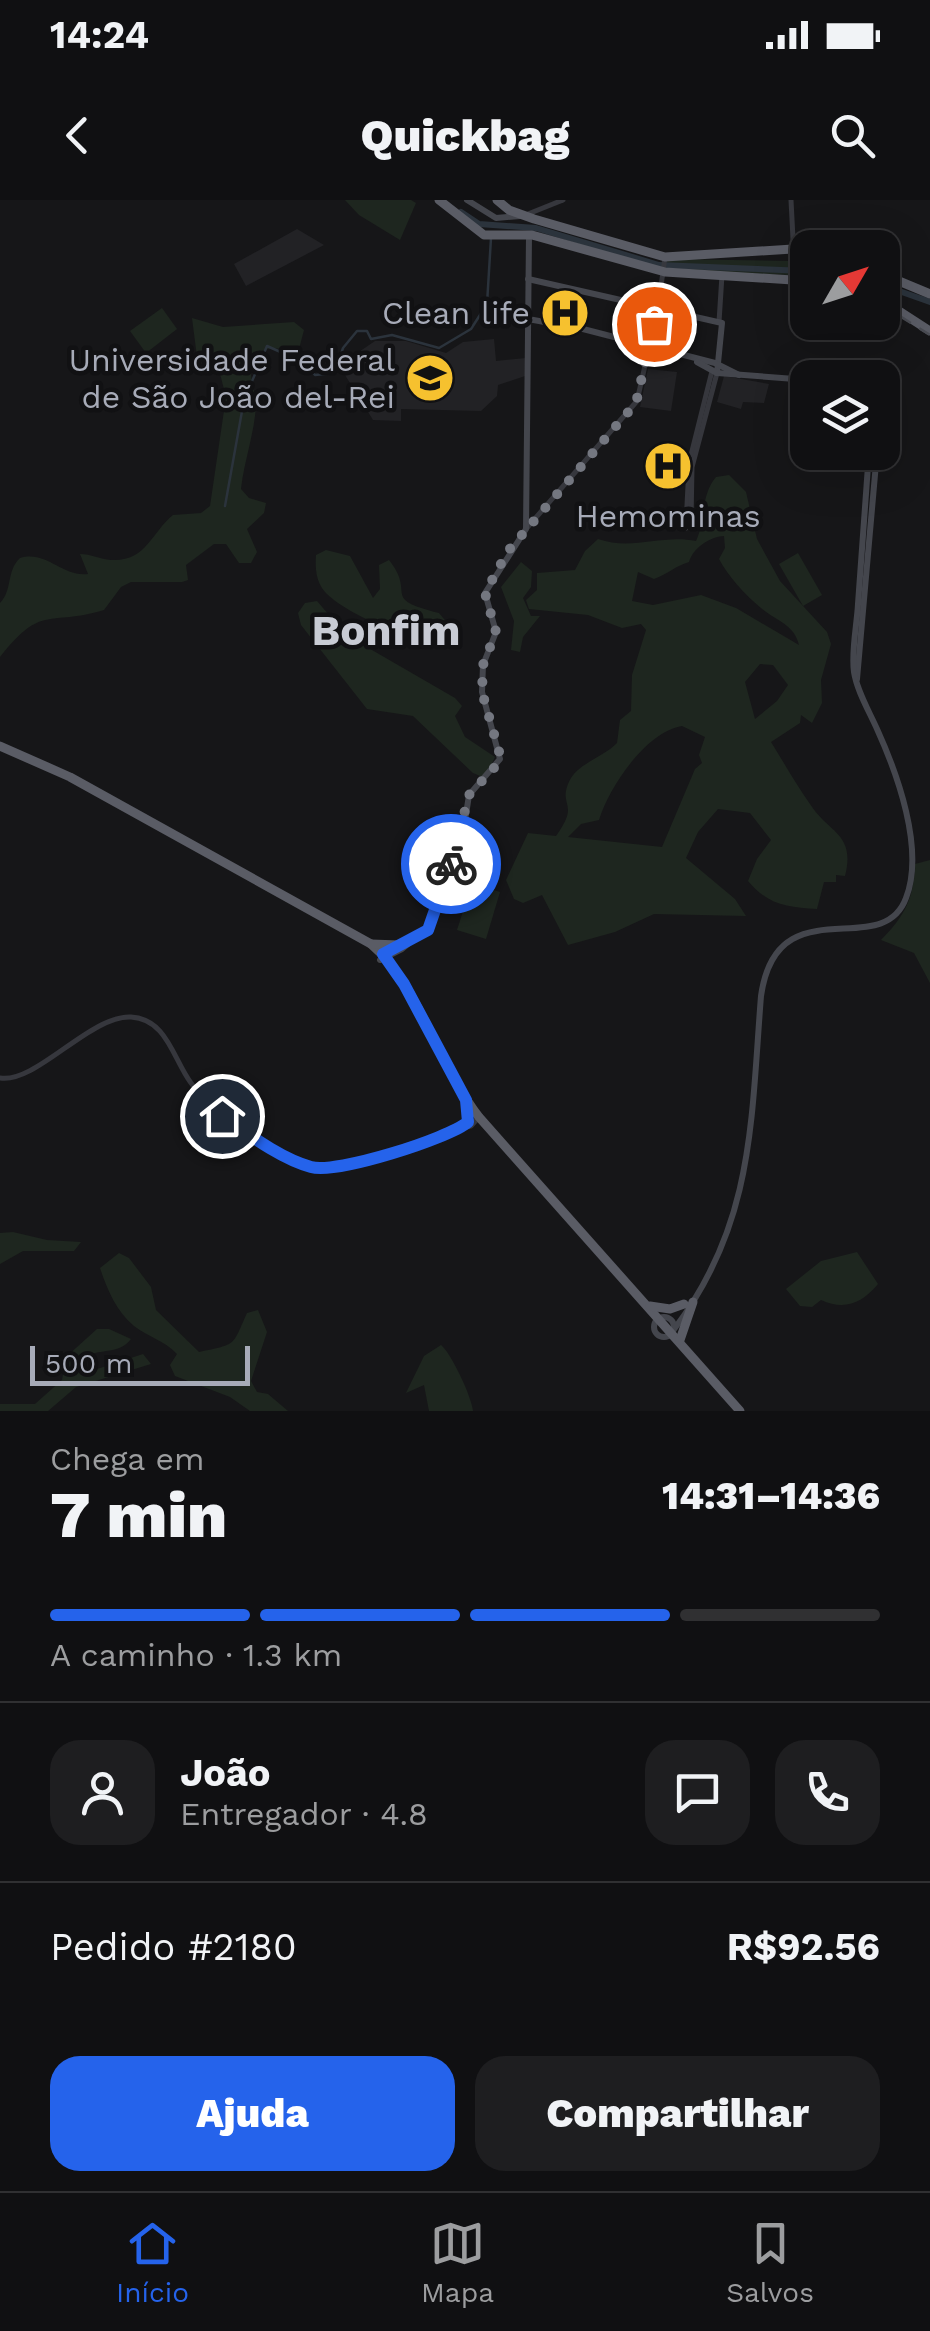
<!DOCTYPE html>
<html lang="pt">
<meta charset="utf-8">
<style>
:root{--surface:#101012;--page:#1e1e20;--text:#f1f3f6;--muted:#9c9d9f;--line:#303032;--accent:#2563eb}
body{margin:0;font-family:"Work Sans",sans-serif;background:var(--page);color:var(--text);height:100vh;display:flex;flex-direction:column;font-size:38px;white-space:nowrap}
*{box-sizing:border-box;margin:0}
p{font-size:32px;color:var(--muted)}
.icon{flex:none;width:55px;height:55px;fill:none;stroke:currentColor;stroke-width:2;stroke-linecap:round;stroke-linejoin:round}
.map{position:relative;height:1211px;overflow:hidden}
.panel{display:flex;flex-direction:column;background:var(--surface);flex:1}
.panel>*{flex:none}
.needle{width:65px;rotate:51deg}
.controls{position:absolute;left:790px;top:30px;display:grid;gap:20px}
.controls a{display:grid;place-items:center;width:110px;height:110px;border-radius:20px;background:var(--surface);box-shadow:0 10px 40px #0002,0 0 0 2px var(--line);font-size:50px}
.scale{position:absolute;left:30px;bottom:25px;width:220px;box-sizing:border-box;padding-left:10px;border:5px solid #a7abb8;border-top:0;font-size:28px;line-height:35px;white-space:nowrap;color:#a7abb8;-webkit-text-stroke:8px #111113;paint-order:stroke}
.pin{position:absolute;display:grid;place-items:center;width:85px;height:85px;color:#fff;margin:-42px;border:5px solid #fff;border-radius:50%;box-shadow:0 2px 10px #0007}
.courier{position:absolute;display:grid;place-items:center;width:100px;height:100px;margin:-50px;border:8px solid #2563eb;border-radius:50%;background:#fff;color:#222;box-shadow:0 2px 12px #0007}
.head em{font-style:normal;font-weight:800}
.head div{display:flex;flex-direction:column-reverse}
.head{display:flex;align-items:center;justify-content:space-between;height:170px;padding:0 50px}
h1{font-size:65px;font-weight:800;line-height:75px}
.bar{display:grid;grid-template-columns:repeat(4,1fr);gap:15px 10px;align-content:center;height:120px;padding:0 50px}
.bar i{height:12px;border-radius:8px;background:var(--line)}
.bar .active{background:var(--accent)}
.bar p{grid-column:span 4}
.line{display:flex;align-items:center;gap:25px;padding:0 50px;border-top:2px solid var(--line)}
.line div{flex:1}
.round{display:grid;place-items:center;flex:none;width:105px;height:105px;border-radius:30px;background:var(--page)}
.action{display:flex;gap:20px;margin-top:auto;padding:20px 50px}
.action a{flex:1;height:115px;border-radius:30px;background:var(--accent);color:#fff;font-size:40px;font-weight:800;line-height:115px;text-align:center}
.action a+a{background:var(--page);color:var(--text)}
.status{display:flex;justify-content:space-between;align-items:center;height:70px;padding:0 50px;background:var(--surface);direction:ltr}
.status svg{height:28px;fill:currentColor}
header{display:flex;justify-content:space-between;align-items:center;height:130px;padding:0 50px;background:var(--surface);font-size:45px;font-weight:800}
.menu{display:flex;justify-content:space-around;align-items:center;height:140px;border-top:2px solid var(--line);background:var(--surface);font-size:28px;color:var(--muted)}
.menu a{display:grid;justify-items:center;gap:5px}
.menu .active{color:var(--accent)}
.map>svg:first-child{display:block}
.built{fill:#222225}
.green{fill:#1e261f;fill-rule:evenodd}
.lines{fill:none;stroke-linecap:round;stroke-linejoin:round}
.stream{stroke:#2b333c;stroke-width:2.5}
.river{stroke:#2b333c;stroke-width:6}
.tertiary{stroke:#36373d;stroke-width:5}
.secondary{stroke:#44464d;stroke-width:6}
.trunk{stroke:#5a5c65;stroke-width:9}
.rail{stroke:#494b52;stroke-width:2.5;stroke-dasharray:12 10;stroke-linecap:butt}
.done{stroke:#747780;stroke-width:10;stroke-dasharray:0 18}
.route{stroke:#2563eb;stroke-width:12}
.labels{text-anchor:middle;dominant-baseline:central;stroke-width:9;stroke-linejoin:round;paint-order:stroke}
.poi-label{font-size:32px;fill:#a7abb8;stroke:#111113;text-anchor:end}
.district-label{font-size:42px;font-weight:bold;fill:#c8cbd4;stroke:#111113}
</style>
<div class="status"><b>14:24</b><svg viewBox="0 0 49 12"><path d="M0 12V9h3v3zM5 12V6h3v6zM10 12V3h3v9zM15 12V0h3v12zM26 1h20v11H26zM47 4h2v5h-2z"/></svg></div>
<header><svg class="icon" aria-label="back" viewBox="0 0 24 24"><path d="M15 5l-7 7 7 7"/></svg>Quickbag<svg class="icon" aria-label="search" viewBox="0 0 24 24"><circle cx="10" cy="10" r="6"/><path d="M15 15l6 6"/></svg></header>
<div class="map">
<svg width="930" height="1211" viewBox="0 0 930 1211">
<rect width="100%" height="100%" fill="#161618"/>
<!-- built -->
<g class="built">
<path d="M297,29L324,45L246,86L234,64Z"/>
<path d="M494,139L496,161L526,158L528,175L498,185L497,196L481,211L401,209V221L373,220L345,175L347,160L375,141H406L446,153L463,142Z"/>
<path d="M648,169L677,172L671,211L640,207Z"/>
<path d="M724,176L769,184L764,203L743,202L741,209L717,202Z"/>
</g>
<!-- green -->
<g class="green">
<path d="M345,0H411L416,3L400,40L359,15Z"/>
<path d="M667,59L791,61L790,75L667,71Z"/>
<path d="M162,108L177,129L146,153L130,131Z"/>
<path d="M192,118L223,127L294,122L304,130L298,153C283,149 265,143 255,158C245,171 256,189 256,204C255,232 244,261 241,289L249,298L266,303L264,313L247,329L257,352L251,363H239L226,344H214L186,365L188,380L182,382H131L121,387L104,410C47,427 43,403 0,457V403C13,390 6,371 20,358C47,350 61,377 88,374L80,354C91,354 100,359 111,360C146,362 151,333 173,315L201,313L210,306L226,197L219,170L197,157Z"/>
<path d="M729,275L746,292L757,339L780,381L827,432L831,444L821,480L822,503L812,523L801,515L800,523L771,542C784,563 796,584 810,604C828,633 856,633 845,676L836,675V682H824L817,709C787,707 768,705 748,681L757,659L771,640L750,613L718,609L698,632L686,658L735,699L746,716L654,714L615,732L568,745L542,695L523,703L514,699L506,680L528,633L556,636C580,603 559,607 568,584C576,563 603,558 617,543L620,520L631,511L632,475L646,430L641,424L622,428L588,415L529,409L526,400L537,390V373L575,370L585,351L598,339C632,351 662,334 696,341C706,320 700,296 716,277ZM724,336L725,348L719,359C728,376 745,395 761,408C776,421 794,424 799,445L736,408L701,395L653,405L632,401L638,372L654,379C668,374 675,366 689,362C693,348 709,337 724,336ZM760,464L773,465L788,485L777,501L755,519L745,482ZM682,526L705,537L699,555L702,563L695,569L662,647L568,637L581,624L599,620C609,587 646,532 682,526Z"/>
<path d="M326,350L350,356L373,398L380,389L379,365L389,360C417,395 379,398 439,413L453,430L454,445C422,445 347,416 325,392C316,382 315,368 316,355Z"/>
<path d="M798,353L822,395L803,406L779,364Z"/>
<path d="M521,362L532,371L531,387L523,398L531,416H540L523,437L520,452L511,450L514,421L501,387Z"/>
<path d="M317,401L346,435L455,498L462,506L455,516L465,537L495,557L485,578L473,573L413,516L367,509L301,425L298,413L305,403Z"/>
<path d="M930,660V783L914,753L881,740C905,716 914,698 915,664Z"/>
<path d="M472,683L500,692L486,739L457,730Z"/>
<path d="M13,1032L47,1040L81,1042L74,1051H23L0,1064V1033Z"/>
<path d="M857,1052L878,1084C862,1103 845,1111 821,1100L812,1107L800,1106L786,1089L821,1061Z"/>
<path d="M119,1053L129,1058L151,1087L156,1110L199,1152C238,1144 232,1146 247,1113L258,1110L267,1132L251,1181L257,1192L268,1194L288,1211H250L230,1197L175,1176L170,1165L177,1154C164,1140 148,1137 134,1126C116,1111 107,1089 100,1068Z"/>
<path d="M97,1129H109L131,1139C115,1160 88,1142 78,1168L88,1172L143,1154L151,1164L76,1187L48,1211H0V1204H35L62,1180L66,1157Z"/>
<path d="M441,1145C451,1153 472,1197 473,1211H429L424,1185L406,1193L424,1156Z"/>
</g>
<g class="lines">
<!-- stream -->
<path class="stream" d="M225,306L244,200L267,146L303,162L315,175L335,173L343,148L357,131H367L371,139L392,135L439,148L471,129L487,104L491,38"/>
<!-- river -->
<g class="river">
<path d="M461,12L479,24L536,28L659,65L808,71"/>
<path d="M882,85L930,102"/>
</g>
<!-- tertiary -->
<g class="tertiary">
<path d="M791,0L794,58"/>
<path d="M528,14L563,0"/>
<path d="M719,122L722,75"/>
<path d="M691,255L712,171"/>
<path d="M686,325L689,266"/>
<path d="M686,328L691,321L692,267L717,173"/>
<path d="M526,329L637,201L658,108L665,57"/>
<path d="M0,878C36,884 90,815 131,817C167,819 173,859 191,883C218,920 266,950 310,967C358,976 423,934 471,926L479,917"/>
</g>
<!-- secondary -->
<g class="secondary">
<path d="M467,0L496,18L520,16"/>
<path d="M528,79L722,123L717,173"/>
<path d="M793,79L794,58L808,60"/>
<path d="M528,119L583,129L715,163L739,175"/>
<path d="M697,162L717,173L808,180"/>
<path d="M857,479L877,252"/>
<path d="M408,744L389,750L380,760L402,749L430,726L465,621L469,595L500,559L482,492L483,465L496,432L485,393L526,329L529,36"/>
<circle cx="664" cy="1127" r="10"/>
<path d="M675,1128C754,1023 751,921 761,796C777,684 882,763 906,698C925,649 897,573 877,529C869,511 857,491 854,472C851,451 857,425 858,404C862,354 865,303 869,252"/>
</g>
<!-- trunk -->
<g class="trunk">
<path d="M439,0L484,35H532L665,72L808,81"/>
<path d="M497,0L509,10L534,19L665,57L808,48"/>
<path d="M882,74L930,94"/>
<path d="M882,100L930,131"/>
<path d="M0,546L70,577L371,744C418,784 438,864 479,917L740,1211"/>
<path d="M371,744L399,745"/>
<path d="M650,1106L670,1109L684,1104"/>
<path d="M680,1140L693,1102"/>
</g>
<!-- rail -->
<path class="rail" d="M882,105L930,135"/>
</g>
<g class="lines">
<!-- done -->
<path class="done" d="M451,664L469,595L494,568L500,555L482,492L483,465L496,432L485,393L508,351L636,203L654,124"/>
<!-- route -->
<path class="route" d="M222,916C248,934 281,959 311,967C337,974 447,939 468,922L466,900L404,784L383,754L428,730L451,664"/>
</g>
<!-- icons -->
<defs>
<g id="hospital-disc" transform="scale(2.5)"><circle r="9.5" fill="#f6c12f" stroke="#111113"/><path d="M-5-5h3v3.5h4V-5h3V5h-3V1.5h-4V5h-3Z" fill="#111"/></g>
<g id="university-disc" transform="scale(2.5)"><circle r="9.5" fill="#f6c12f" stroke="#111113"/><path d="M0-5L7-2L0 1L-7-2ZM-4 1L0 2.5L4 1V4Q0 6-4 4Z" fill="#111"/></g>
</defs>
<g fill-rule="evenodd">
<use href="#hospital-disc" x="565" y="113"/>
<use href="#university-disc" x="430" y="178"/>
<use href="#hospital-disc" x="668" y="266"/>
</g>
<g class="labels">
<!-- poi labels -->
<g class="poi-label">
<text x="530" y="113">Clean life</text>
<text x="395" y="160">Universidade Federal<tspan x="395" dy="37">de São João del-Rei</tspan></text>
<text x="668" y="316" text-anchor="middle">Hemominas</text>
</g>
<!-- district labels -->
<g class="district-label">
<text x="386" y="430">Bonfim</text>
</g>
</g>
</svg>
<div class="controls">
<a><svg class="needle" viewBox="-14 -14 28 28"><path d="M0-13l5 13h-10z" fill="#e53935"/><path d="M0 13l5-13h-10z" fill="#9c9d9f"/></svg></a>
<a><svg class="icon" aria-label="layers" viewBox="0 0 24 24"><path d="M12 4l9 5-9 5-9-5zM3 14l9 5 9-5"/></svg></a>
</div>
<div class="scale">500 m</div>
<div class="pin" style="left:654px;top:124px;background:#ea580c"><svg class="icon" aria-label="bag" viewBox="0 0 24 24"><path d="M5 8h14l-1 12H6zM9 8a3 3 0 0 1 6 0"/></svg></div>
<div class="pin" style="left:222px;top:916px;background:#1f2937"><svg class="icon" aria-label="home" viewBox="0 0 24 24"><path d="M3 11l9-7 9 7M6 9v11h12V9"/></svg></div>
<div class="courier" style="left:451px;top:664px"><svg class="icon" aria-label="bike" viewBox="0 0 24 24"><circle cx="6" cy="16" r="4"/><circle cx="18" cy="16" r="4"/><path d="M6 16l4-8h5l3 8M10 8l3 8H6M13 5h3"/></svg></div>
</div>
<section class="panel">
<div class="head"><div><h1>7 min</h1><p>Chega em</p></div><em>14:31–14:36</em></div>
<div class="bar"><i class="active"></i><i class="active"></i><i class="active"></i><i></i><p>A caminho · 1.3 km</p></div>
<div class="line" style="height:180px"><a class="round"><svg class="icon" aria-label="person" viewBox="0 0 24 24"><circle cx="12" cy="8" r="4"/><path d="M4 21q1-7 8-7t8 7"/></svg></a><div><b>João</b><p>Entregador · 4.8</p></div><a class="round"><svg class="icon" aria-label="chat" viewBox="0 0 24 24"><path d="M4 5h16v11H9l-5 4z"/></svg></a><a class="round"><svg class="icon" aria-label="phone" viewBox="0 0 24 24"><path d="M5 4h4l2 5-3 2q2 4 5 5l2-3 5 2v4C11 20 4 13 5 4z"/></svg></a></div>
<div class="line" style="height:130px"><div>Pedido #2180</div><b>R$92.56</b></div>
<div class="action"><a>Ajuda</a><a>Compartilhar</a></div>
</section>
<nav class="menu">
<a class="active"><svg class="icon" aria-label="home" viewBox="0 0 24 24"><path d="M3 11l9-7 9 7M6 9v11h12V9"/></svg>Início</a>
<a><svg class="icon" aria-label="map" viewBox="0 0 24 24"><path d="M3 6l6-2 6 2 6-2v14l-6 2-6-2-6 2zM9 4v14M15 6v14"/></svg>Mapa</a>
<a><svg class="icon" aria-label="saved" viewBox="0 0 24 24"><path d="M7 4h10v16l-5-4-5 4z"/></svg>Salvos</a>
</nav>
